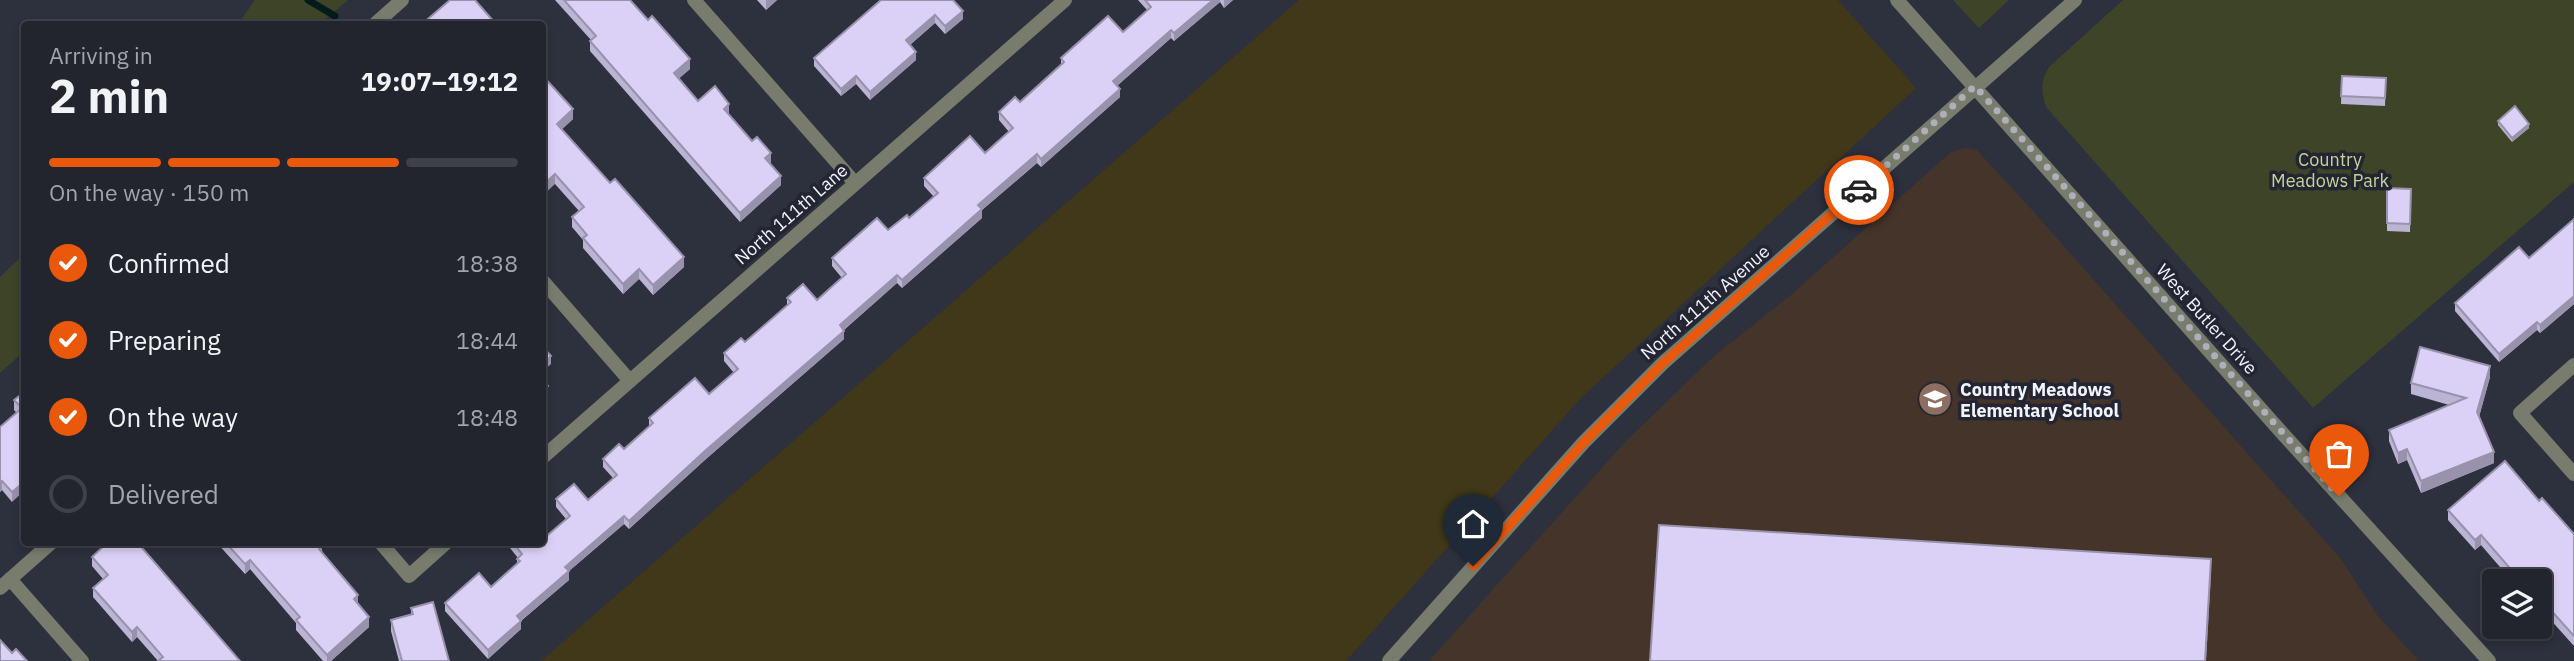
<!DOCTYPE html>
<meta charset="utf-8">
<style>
:root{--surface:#22242e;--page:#2a2c36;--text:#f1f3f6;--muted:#a2a4aa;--line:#3f414a;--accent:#ea580c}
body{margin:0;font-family:"IBM Plex Sans",sans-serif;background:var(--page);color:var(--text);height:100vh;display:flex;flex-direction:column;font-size:26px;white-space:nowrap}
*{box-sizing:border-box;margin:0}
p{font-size:23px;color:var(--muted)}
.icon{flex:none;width:38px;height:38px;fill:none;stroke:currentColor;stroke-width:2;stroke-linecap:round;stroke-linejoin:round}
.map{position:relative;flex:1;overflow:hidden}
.panel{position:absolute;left:21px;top:21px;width:525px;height:525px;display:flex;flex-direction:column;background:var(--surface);border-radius:7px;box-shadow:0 4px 10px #0003,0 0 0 2px var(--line)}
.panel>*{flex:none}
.fabs{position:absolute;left:2482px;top:569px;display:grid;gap:14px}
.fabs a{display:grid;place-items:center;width:70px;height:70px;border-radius:7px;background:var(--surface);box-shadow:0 4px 10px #0003,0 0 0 2px var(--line);font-size:35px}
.pin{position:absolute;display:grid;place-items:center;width:60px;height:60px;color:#fff;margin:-72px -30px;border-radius:50% 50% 50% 0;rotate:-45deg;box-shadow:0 0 7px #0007}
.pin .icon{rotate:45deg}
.courier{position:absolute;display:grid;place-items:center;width:70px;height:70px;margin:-35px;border:5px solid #ea580c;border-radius:50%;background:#fff;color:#222;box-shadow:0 2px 9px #0007}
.summary em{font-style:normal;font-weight:800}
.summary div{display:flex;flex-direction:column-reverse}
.summary{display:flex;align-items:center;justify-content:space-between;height:119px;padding:0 28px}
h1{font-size:46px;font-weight:800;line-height:52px}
.bar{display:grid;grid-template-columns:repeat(4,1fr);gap:10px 7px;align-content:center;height:84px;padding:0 28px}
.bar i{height:9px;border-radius:5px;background:var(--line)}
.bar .current{background:var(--accent)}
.bar p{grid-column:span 4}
ol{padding:0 28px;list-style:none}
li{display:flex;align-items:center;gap:21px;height:77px}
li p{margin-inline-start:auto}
li .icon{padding:7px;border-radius:50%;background:var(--accent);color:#fff;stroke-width:4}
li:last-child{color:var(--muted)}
li i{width:38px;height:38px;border:4px solid var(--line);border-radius:50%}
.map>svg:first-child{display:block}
.education{fill:#45342a}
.green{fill:#3d4428}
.sand{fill:#403818}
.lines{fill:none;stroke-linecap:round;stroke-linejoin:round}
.stream{stroke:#031b1b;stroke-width:7}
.minor{stroke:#777c6d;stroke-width:14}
.tertiary{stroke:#777c6d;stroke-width:14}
.wall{fill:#bcb4d4}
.shaded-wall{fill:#9992ac}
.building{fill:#dbd1f6;stroke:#9992ac;stroke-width:2}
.done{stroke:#adafb9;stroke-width:7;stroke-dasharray:0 12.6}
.route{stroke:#ea580c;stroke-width:9}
.labels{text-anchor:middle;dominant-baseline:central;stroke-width:7;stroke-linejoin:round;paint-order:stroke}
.park-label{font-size:18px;fill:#c5d498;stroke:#232632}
.street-label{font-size:18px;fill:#f2f4fc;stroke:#232632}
.poi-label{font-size:18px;font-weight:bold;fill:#f2f4fc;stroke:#232632;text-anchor:start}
</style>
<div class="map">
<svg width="2574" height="661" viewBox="0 0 2574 661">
<rect width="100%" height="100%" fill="#2d303d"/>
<!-- education -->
<path class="education" d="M1965,148L1977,150L2032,210L2341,559L2378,616L2419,661H1429L1625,442L1713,357L1792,294L1951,152Z"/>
<!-- green -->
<g class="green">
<path d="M255,0H348L320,24H238Z"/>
<path d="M1953,0H2009L1979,28Z"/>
<path d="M2123,0H2574V182L2313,408L2046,107C2041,91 2040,80 2050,66Z"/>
<path d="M24,254V351L0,373V277Z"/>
</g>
<!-- sand -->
<path class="sand" d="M1299,0H1838L1916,88L1582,397L1346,661H541Z"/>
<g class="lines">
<!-- stream -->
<path class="stream" d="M308,0L335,16"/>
<!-- minor -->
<g class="minor">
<path d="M694,0L855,183"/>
<path d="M375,24L402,0"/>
<path d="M542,280L630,381"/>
<path d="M2574,365L2520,413L2574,474"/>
<path d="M542,458L1065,0"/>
<path d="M380,542L409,576L447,542"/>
<path d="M10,579L82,661"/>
<path d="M0,588L52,542"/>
</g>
<!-- tertiary -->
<g class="tertiary">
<path d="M1897,0L2283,434L2489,661"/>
<path d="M1389,661L1584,442L1663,363L2075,0"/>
</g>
</g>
<!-- wall -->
<g class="wall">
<path d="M555,0H630L690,69L679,78L698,101L729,113L728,114L771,162L770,163L781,185L740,222L590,51V41L591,40Z"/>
<path d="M757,0H777L766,10Z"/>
<path d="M881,0L963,19L945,34L935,23L910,45L916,60L870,100L856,84L841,96L814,66V58Z"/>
<path d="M1138,0H1233L1224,8L1220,2L1174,41L1171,38L1117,86L1120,97L1041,167L1037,163L982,210V218L902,288L897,283L844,330V339L706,459L629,529L624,524L569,571V580L521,621V629L488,659L445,611V603L491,587L517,564V559L518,558L510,548V542H542L566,519L556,507V499L588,500L613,478L603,467V459L624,449L649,427V418L709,394L734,373L724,361V353L745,342L787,306V298L817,300L842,278L832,266V258L888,230L909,218L934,197L924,186V178L985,153L1009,132L999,120V112L1020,102L1061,65V58L1123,32L1147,10Z"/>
<path d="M542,75L573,119L562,129L684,267L653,295L639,279L623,294L583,248V240L572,227V217L579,211L555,184Z"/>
<path d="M2342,76L2386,78L2385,106L2341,104Z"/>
<path d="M2498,121L2529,128L2512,142L2498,125Z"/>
<path d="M2387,188L2411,189L2410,232L2387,231Z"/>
<path d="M2574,219V304L2540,333L2537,330L2499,362L2455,311V303L2529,258Z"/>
<path d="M2490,377L2479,417L2494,463L2421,493L2407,460L2398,464L2389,441V430L2449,405L2411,394V383Z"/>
<path d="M24,392L12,502L2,490L0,492L17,413L14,410V400Z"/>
<path d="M2539,501L2574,534V646L2548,617L2542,622L2539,619V581H2512L2481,545L2475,550L2448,520V510Z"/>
<path d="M216,542H320L323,554L358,605L369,627L331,661H323L296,630V623L250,569L245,574Z"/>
<path d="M92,557L240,661H158L137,637L132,642L93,597V588L103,579L92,566Z"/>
<path d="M411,608L449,661H399L391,631V620L411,614Z"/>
</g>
<!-- shaded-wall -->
<g class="shaded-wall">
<path d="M766,0H777L766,10Z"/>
<path d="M1213,0H1220V2L1174,41V33Z"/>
<path d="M1224,0H1233L1224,8Z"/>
<path d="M963,11V19L945,34V26Z"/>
<path d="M935,15V23L906,48V40Z"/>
<path d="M1171,30V38L1113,89V81Z"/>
<path d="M916,52V60L870,100V92Z"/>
<path d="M690,59V69L674,83V73Z"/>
<path d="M856,76V84L841,96V89Z"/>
<path d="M1120,89V97L1041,167V159Z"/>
<path d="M729,104V113L724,118V109Z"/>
<path d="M573,109V119L557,134V124Z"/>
<path d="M2529,124V128L2512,142V138Z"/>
<path d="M771,153V162L765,167V158Z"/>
<path d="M1037,154V163L982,210V218L902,288V280L978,205Z"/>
<path d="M555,174V184L542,196V186Z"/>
<path d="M781,176V185L740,222V213Z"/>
<path d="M684,257V267L653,295V285Z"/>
<path d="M639,269V279L623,294V284Z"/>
<path d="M897,275V283L840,333V325Z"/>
<path d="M2574,296V304L2540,333V325Z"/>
<path d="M2537,322V330L2499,362V354Z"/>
<path d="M844,331V339L706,459L629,529V521L706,450Z"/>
<path d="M551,356V364L542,372V364Z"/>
<path d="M2490,366V377L2477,424V412Z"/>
<path d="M548,386V394L542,399V391Z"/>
<path d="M2407,449V460L2398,464V453Z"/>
<path d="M2494,452V463L2421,493V481Z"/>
<path d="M2,481V490L0,492V483Z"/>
<path d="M24,482V491L12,502V492Z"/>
<path d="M624,516V524L569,571V580L517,624V616L565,567Z"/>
<path d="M2481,535V545L2475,550V540Z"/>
<path d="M2211,559V573L2206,661H2205Z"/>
<path d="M250,560V569L245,574V564Z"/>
<path d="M358,595V605L354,599Z"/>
<path d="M2548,607V617L2542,622V612Z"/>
<path d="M369,617V627L331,661H327V655Z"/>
<path d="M521,621V629L488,659V650Z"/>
<path d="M137,627V637L132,642V632Z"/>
</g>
<!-- building -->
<g class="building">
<path d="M450,0H475L495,23L493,24H422Z"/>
<path d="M564,0H630L648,20L652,16L690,59L674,73L698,101L715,86L729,104L724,109L752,141L757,137L771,153L765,158L781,176L740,213L590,41L596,36Z"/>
<path d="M881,0H953L963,11L945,26L935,15L906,40L916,52L870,92L856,76L841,89L814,58Z"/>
<path d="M1145,0H1213L1174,33L1171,30L1113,81L1120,89L1041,159L1037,154L978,205L982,209L902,280L897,275L840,325L844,331L706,450L629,521L624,516L565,567L569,571L517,616L521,621L488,650L445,603L479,573L491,587L520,561L517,559L522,554L512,542H542V540L570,516L556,499L574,484L588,500L617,475L603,459L619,444L624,449L653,423L649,418L695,378L709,394L738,369L724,353L741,338L745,342L791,302L787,298L803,284L817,300L846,274L832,258L877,218L888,230L907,215L909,218L938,193L924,178L970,136L985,153L1013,128L999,112L1015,97L1020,102L1064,62L1061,58L1108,16L1123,32L1151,7Z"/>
<path d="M542,75L573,109L557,124L610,183L615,179L684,257L653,285L639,269L623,284L583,238L587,235L572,217L584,207L555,174L542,186Z"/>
<path d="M2342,76L2386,78L2385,98L2341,96Z"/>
<path d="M2515,106L2529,124L2512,138L2498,121Z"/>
<path d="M2387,188L2411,189L2410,224L2387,223Z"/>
<path d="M2574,219V296L2540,325L2537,322L2499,354L2455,303L2519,247L2529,258Z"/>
<path d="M542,346L551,356L542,364Z"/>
<path d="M2420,347L2490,366L2477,412L2494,452L2421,481L2407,449L2398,453L2389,430L2466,398L2411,383Z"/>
<path d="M542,379L548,386L542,391Z"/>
<path d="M24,392V482L12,492L2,481L0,483V427L22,408L14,400Z"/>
<path d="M2505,461L2539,501L2542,498L2574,534V636L2548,607L2542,612L2539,609V581H2521L2481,535L2475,540L2448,510Z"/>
<path d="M1659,525L2211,559L2205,661H1650Z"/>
<path d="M108,542H137L240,661H158L163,657L137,627L132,632L93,588L108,575L92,557Z"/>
<path d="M225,542H320L323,546L319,549L358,595L354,599L369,617L327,655L296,620L300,617L250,560L245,564Z"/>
<path d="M433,602L449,661H402L391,620L413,614L411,608Z"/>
<path d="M0,640L12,653L16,649L27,661H0Z"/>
</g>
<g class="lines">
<!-- done -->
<path class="done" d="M1859,190L1975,86L2339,496"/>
<!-- route -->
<path class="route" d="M1473,566L1584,442L1663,363L1859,190"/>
</g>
<!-- icons -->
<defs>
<g id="school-disc" transform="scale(1.75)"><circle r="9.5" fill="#8d6e63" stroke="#232632"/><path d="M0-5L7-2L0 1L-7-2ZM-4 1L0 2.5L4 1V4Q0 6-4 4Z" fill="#fff"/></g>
</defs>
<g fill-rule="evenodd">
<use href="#school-disc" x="1935" y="399"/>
</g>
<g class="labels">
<!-- park labels -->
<g class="park-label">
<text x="2330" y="159">Country<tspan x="2330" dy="21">Meadows Park</tspan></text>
</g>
<!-- street labels -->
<g class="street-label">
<text transform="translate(791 214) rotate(-41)">North 111th Lane</text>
<text transform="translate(1705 302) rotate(-41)">North 111th Avenue</text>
<text transform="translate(2207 319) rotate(48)">West Butler Drive</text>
</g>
<!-- poi labels -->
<g class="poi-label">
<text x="1960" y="389">Country Meadows<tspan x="1960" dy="21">Elementary School</tspan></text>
</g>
</g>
</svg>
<div class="fabs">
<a><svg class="icon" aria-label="layers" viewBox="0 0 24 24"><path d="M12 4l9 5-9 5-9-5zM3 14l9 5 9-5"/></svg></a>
</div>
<div class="pin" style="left:2339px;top:496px;background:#ea580c"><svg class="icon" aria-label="bag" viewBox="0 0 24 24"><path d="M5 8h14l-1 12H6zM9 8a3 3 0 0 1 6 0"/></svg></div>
<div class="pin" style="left:1473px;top:566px;background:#1f2937"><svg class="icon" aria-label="home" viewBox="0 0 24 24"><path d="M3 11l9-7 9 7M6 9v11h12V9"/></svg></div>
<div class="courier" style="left:1859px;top:190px"><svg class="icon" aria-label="car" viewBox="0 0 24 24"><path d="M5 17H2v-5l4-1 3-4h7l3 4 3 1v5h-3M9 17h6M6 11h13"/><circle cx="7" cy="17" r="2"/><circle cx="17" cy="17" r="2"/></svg></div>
<section class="panel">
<div class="summary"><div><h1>2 min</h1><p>Arriving in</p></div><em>19:07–19:12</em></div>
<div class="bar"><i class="current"></i><i class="current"></i><i class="current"></i><i></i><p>On the way · 150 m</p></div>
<ol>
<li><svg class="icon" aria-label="check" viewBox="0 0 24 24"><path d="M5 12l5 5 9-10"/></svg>Confirmed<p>18:38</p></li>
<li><svg class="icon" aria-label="check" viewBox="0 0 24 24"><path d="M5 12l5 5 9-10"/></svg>Preparing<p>18:44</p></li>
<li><svg class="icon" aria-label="check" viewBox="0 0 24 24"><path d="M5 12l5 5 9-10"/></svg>On the way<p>18:48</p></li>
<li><i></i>Delivered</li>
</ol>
</section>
</div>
